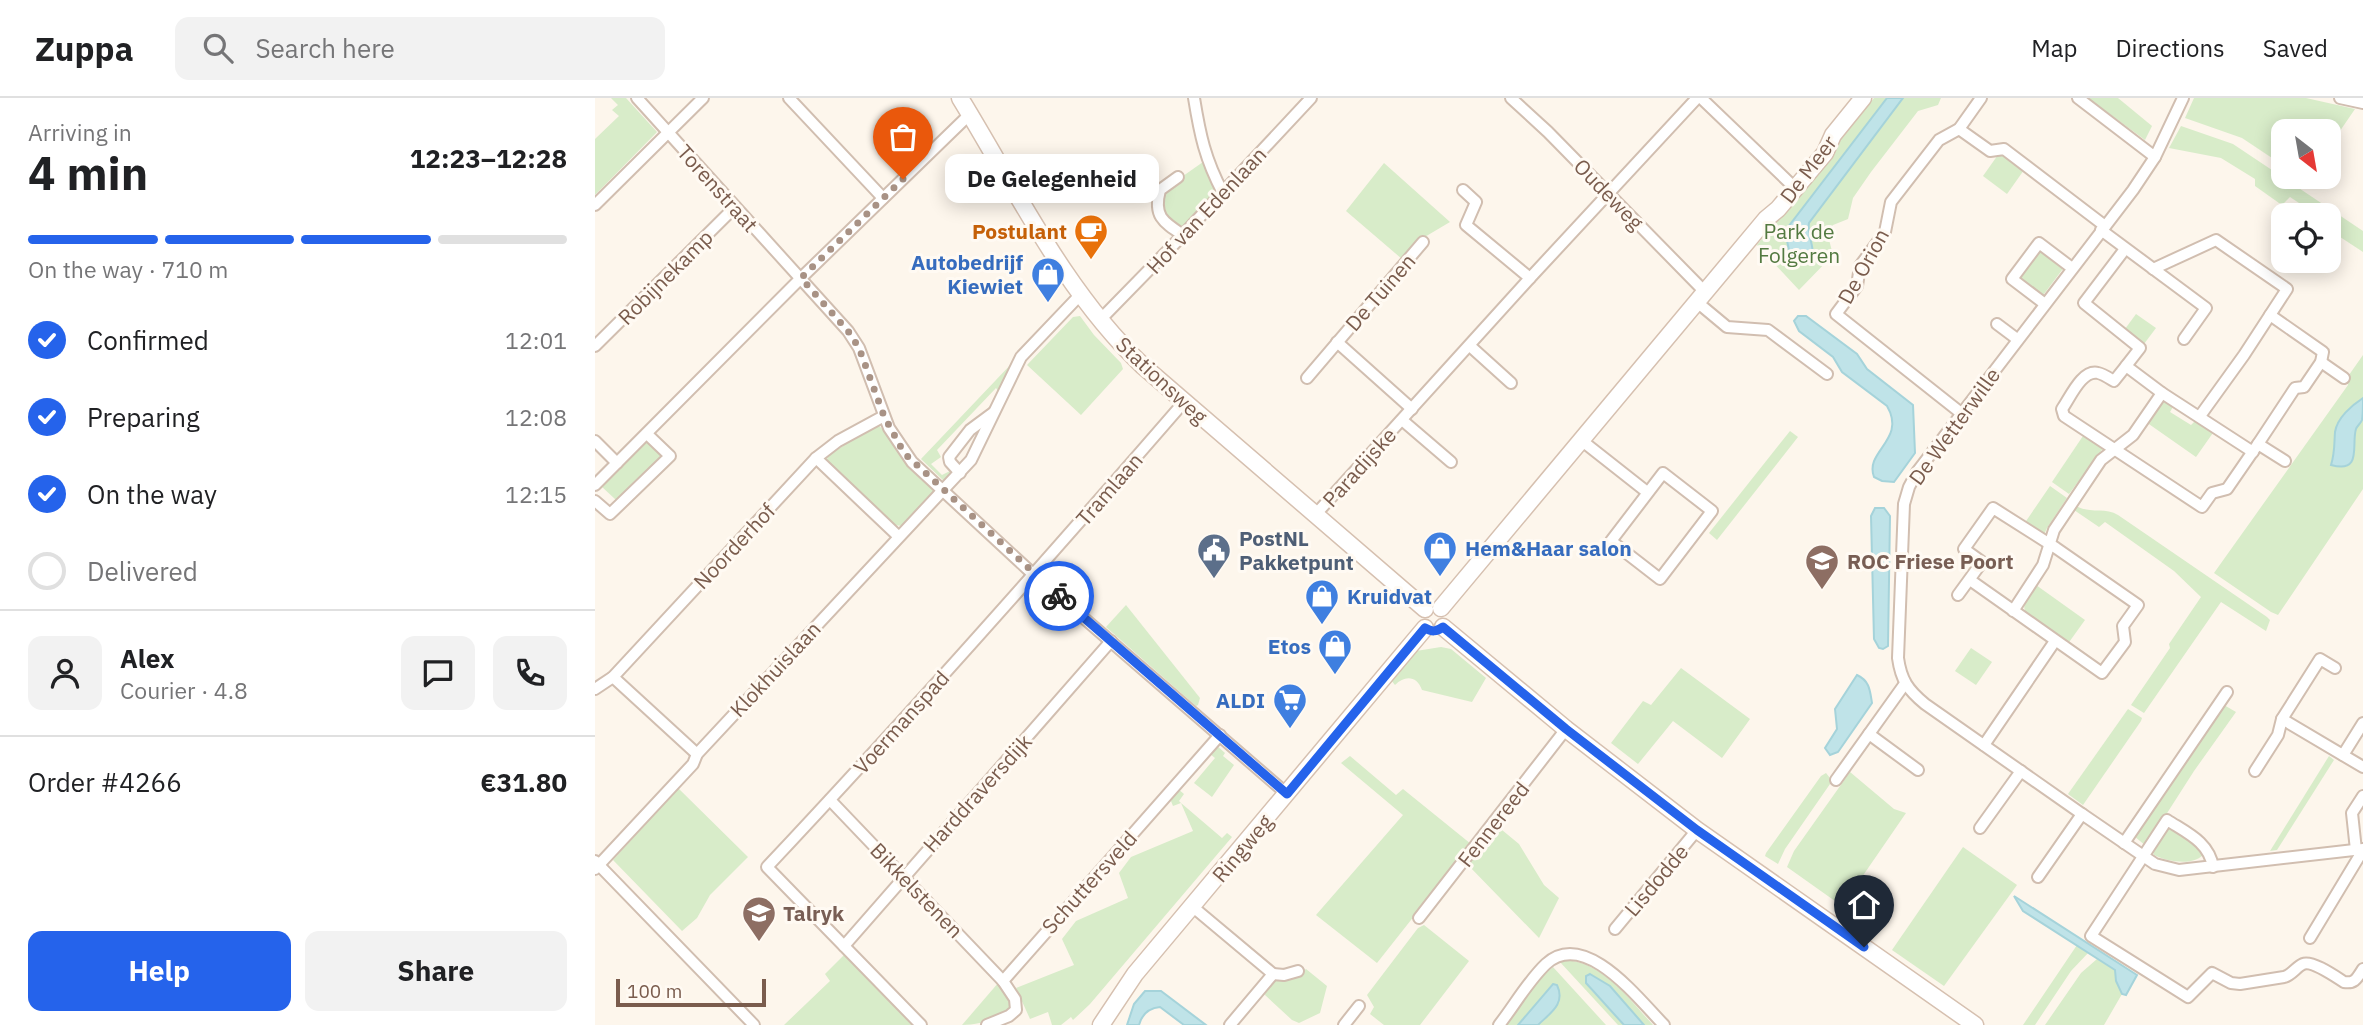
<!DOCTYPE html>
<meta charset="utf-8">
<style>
:root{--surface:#fff;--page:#f2f2f2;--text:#202124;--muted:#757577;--line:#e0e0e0;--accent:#2563eb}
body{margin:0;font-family:"IBM Plex Sans",sans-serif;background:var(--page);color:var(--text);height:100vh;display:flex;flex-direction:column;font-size:26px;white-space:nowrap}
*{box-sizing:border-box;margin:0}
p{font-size:23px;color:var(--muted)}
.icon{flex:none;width:38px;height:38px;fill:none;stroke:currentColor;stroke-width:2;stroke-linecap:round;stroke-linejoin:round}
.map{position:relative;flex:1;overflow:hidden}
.panel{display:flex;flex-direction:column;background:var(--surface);width:595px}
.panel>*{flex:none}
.needle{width:46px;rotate:149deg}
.tools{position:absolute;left:1676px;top:21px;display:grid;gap:14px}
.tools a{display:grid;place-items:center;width:70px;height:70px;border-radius:14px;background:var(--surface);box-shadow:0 4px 18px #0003;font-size:35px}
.scale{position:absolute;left:21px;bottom:18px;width:150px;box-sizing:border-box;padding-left:7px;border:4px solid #7a5c4d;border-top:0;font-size:19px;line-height:24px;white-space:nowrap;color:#7a5c4d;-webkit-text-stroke:5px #fffaf3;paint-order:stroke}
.pin{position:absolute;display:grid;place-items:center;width:60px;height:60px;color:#fff;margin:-72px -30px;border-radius:50% 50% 50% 0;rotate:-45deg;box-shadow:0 0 7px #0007}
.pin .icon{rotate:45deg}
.courier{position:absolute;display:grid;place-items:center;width:70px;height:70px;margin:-35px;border:5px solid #2563eb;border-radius:50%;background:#fff;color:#222;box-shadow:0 2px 9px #0007}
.bubble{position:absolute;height:49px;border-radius:14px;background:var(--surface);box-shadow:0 4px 18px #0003;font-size:23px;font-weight:700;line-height:49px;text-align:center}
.overview em{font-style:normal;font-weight:700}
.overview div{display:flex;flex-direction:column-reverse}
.overview{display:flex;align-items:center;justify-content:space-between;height:119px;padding:0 28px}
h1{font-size:46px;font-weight:700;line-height:52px}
.bar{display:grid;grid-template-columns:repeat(4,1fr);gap:10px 7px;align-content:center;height:84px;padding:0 28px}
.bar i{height:9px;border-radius:5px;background:var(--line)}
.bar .current{background:var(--accent)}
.bar p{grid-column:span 4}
.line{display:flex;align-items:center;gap:18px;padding:0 28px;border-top:2px solid var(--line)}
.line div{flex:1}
.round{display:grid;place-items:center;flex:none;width:74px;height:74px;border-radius:14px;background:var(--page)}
ol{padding:0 28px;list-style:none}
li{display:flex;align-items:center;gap:21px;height:77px}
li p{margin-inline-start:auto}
li .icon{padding:7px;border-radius:50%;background:var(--accent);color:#fff;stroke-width:4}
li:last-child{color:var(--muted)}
li i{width:38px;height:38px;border:4px solid var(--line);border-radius:50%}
.button{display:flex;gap:14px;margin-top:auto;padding:14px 28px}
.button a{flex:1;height:80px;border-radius:14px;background:var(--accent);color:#fff;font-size:28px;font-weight:700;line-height:80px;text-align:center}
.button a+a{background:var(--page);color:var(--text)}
header{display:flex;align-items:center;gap:42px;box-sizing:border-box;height:98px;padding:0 35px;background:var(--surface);border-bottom:2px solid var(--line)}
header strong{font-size:33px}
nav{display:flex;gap:38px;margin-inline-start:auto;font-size:24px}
.search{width:490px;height:63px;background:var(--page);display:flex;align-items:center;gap:18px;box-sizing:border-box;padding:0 24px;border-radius:14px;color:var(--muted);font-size:26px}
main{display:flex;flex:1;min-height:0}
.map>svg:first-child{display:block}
.green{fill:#d8ecc9}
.water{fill:#bfe3e8;stroke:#a5d3da;stroke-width:2}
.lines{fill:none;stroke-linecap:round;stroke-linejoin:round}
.street-casing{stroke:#d1beb0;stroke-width:14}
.secondary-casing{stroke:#d6c0b0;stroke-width:19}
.street{stroke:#fff;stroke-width:10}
.secondary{stroke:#fff;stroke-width:16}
.done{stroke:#a89285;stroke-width:7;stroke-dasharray:0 12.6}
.route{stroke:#2563eb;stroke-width:9}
.labels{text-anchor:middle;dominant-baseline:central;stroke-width:6;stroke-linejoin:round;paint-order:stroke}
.street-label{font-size:21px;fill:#7a5c4d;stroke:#fffaf3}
.food-label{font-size:21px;font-weight:bold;fill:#c56008;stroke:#fffaf3;text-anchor:end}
.park-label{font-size:21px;fill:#537a41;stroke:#fffaf3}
.shop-label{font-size:21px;font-weight:bold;fill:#366cbe;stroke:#fffaf3;text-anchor:end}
.service-label{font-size:21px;font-weight:bold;fill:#4e5e75;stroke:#fffaf3;text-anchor:start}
.education-label{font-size:21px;font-weight:bold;fill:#785e54;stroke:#fffaf3;text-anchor:start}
</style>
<header>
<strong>Zuppa</strong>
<div class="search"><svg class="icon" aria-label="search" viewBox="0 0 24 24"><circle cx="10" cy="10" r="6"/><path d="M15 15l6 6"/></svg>Search here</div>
<nav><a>Map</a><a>Directions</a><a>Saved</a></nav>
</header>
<main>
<section class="panel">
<div class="overview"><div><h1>4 min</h1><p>Arriving in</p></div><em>12:23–12:28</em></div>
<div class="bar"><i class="current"></i><i class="current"></i><i class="current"></i><i></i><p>On the way · 710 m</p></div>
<ol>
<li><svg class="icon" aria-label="check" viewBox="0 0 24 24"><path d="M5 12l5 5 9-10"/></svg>Confirmed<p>12:01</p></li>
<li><svg class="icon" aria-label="check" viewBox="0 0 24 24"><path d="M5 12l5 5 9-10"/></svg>Preparing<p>12:08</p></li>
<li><svg class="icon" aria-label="check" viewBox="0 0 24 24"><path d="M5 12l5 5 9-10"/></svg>On the way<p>12:15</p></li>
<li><i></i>Delivered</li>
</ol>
<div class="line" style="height:126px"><a class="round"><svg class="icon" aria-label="person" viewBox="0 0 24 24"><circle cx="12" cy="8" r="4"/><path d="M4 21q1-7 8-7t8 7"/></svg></a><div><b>Alex</b><p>Courier · 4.8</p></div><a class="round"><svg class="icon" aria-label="chat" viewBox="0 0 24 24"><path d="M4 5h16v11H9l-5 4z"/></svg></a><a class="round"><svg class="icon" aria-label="phone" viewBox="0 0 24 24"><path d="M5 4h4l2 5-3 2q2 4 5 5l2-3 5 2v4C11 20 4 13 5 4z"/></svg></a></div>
<div class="line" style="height:91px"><div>Order #4266</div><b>€31.80</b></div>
<div class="button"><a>Help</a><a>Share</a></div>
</section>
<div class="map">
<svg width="1768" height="927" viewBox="0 0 1768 927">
<rect width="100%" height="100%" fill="#fdf6ec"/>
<!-- green -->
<g class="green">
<path d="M16,0H31L62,34L0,97V41L24,18L17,12L23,7Z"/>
<path d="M1279,0H1346L1343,7L1323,13L1276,74L1258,100L1253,121L1238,127L1232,134L1238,157L1204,192L1162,147Z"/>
<path d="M1493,0H1523L1557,28L1550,42Z"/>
<path d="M1599,0H1711L1760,11L1734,49V33H1689V68L1647,40L1590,20Z"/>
<path d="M1586,28L1638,46L1768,133V154L1736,133L1734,117H1722L1695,99L1688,106L1684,105L1660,88V81L1626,60L1574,50Z"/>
<path d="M1405,54L1429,72L1412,96L1388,78Z"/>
<path d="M608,64L625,94L587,134L568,116L567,98L571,90Z"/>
<path d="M789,65L855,124L828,140L807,161L751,113Z"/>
<path d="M1446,149L1470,168L1446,200L1422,180Z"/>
<path d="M1541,216L1561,230L1549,246L1530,231Z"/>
<path d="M485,218L499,237L526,265L528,271L486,317L432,267L478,219Z"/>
<path d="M1768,257V391L1683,517L1676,514L1619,475L1753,287L1754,277Z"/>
<path d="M419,263L405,295L401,290L342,352L346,359L336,366L347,377L355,373L357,375L350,384L326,361Z"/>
<path d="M1568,304L1579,307L1575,314L1596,327L1601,322L1620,332L1601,359L1551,324Z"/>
<path d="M281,326C292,331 306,361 316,372C323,379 331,386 339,392V395L308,428L298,427L231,364L233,358Z"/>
<path d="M1195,333L1203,339L1122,442L1114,435Z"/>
<path d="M1490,335L1509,349L1474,396L1457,384Z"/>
<path d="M51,343L67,357L21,402L5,387Z"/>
<path d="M1455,388L1472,400L1452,430L1448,439L1429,426Z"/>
<path d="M1481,408C1495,416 1510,409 1523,417L1672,519L1675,522L1671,533L1626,504L1549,615L1536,607L1575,550L1574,546L1606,499L1579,473L1510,424L1504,429L1479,412Z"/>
<path d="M1441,487L1490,522L1472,547L1430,516L1429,506Z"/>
<path d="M531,507L605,600L603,607L601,608L511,529Z"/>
<path d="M846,549L856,551L891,580L877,604L827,592C822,578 810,577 800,587L796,582L821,553Z"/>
<path d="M1376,550L1397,564L1381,587L1360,573Z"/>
<path d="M1086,570L1155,621L1127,660L1078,623L1043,666L1016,645L1048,603L1056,607Z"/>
<path d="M1629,607L1641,614L1599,673L1551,748L1539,738Z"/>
<path d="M1533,611L1547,620L1546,623L1488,707L1473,696Z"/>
<path d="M621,647L630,655L628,658L639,667L617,699L599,685L620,660L614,655Z"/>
<path d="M755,658L801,697L808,691L876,746L782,865L721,817L808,717L746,665Z"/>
<path d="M1734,658L1739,662L1682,752L1675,753Z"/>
<path d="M1255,674L1299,711L1311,715L1247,808L1192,769L1199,753Z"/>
<path d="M1231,675L1235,680V686L1190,751L1183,766L1170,758L1171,755L1226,678Z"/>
<path d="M83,690L153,759L115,797L102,820L87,833L18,762Z"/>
<path d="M583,691L589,696L584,703L586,705L627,740L632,735L637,739L495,906L478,922L476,919L466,927H457L453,914L435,921L421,890L479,867L467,841L481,823L533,800L524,775L536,759L598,733L586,705L578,708L576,703Z"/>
<path d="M901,727L924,746L949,787L964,800L944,840L872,766Z"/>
<path d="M1573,727L1607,750L1610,754C1602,769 1572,764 1559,757L1557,750Z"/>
<path d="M1368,749L1422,787L1349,888L1297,852Z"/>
<path d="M829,827L874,863L825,927H789L775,916L779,909L772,897L823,830Z"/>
<path d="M1482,847L1494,854L1476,873L1440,927H1428Z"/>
<path d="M249,857L252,858L320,927H189L235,883L230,876Z"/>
<path d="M1502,861L1520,872L1521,883L1527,896L1509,927H1450L1486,875Z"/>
<path d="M970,862C1008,864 1034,901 1058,927H1049C1030,906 1020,885 990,881L996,892L1029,927H1023L965,864Z"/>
<path d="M958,869L1011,927H943C953,917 964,910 965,895L958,886L923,927H909L941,884Z"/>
<path d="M711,871L732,888L725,915L704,925L697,922L670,897C674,876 688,884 702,878C705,876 708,873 711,871Z"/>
<path d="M404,884L418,907C408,921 383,927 367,927Z"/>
</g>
<!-- water -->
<g class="water">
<path d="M1292,0H1308L1214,125C1211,140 1225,154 1212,166H1203L1195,157L1190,133Z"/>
<path d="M1203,218H1211L1262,256L1272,271L1318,307L1320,355L1299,384L1287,383L1279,379C1269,353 1312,342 1292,308L1247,274L1238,259L1204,233L1199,223Z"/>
<path d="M1768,300C1768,306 1768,316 1767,322C1766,325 1762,328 1761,331C1756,346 1768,376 1736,367C1740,354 1739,347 1740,334C1742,320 1757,307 1768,300Z"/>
<path d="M1280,410H1289L1295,418L1293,548L1288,551L1284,550L1279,541L1276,418Z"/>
<path d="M1262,577C1275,583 1275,593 1277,605L1243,654L1235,657L1230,650L1242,631L1240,611Z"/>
<path d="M1419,798L1542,877L1531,897L1527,896L1521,883L1520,872L1428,813Z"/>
<path d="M995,876L1015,888L1049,927H1029L991,885V878Z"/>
<path d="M958,886L962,887C971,906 955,915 943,927H923Z"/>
<path d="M550,893H566L611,927H589L565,909C554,910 547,916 544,927H532L539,906Z"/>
</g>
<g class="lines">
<!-- street casing -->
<g class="street-casing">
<g id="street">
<path d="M42,0L253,233L264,250L294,330L317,364L439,477L692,696"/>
<path d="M194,0L288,100"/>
<path d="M599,0C605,37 610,61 628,95"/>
<path d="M916,0L953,34L1110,194"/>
<path d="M1106,0L1201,91"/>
<path d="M1483,0L1560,59"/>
<path d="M1745,0L1768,5"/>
<path d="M1364,31L1395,53L1409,51L1510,128"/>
<path d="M583,79L565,92C558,118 568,124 588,137"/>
<path d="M868,92L881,104L871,127L935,180"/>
<path d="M0,107L108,0"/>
<path d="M1506,132L1611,210L1589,241"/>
<path d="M1530,151L1489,205L1545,250L1531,268L1567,295L1658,354"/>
<path d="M1558,171L1621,142L1692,191L1649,257L1605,318"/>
<path d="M1102,204L1132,229L1173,232L1232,276"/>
<path d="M1450,206L1417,181L1444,145L1477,170"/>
<path d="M1675,217L1728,254L1726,264L1709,289L1700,290L1663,346L1690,363"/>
<path d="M505,222L588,137L716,0"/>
<path d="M1402,226L1422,241"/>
<path d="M742,244L817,311"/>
<path d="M0,248L140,109"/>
<path d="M875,248L916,285"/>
<path d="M1726,264L1749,280"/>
<path d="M1531,268L1519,283C1514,280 1508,276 1503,275C1487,271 1475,300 1467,311L1469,318L1607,409L1617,395L1632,391L1663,346"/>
<path d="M712,280L828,144"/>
<path d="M1366,315L1241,216L1262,188L1265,168L1290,134L1296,104L1344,42L1364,31L1386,0"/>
<path d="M807,322L856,364"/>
<path d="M986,342L1052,394"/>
<path d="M0,343L22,365"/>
<path d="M221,360L303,438"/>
<path d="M365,375L355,364L354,359L375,332L398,315"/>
<path d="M1068,375L1117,413L1065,481L1016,443Z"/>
<path d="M0,387L206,180L375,16"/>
<path d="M0,403L15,416L75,358L52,336"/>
<path d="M721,416L935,180L1102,0"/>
<path d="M1363,497L1387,464L1369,451L1398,410L1461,450L1543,507L1528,528L1530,544L1507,575L1375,482"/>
<path d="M1418,513L1448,467L1459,432L1506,362L1538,337L1567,295"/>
<path d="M18,579L102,656"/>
<path d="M0,591L18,579L221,360L243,343L289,318"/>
<path d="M1687,621L1768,669"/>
<path d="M1274,636L1323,672"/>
<path d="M1389,647L1460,543"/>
<path d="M1748,657L1768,625"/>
<path d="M1660,673L1683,637L1687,621L1725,561L1740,570"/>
<path d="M1241,682L1309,587"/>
<path d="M235,702L408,883"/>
<path d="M1487,716L1560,766L1584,772L1768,751"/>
<path d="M1385,730L1426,673"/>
<path d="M1529,745L1632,594"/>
<path d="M1761,752L1757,715L1768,698"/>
<path d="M0,763L159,927"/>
<path d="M1618,769C1614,744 1592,735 1572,722L1496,838L1593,899L1617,875L1636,885L1645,886L1689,879C1697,877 1701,869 1708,866C1717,862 1741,879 1749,884C1760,886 1762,880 1768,871"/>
<path d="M0,771L98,666L102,656L376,362L426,259L485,197"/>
<path d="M1443,779L1487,716L1330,606C1313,592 1306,582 1303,560L1309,406L1314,389L1322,374L1538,92L1560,59L1588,0"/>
<path d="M598,809L678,876L635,927"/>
<path d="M824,820L971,631"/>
<path d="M1020,831L1102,732"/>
<path d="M1715,840L1768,752"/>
<path d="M249,848L516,543"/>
<path d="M678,876L689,877L703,873"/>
<path d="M326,927L172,769C315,617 453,461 589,304"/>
<path d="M392,927L414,918L421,912L420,901L408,883L625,637"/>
<path d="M749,927L764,908"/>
<path d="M904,927C919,908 933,883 951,866C990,830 1044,902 1069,927"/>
</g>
</g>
<!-- secondary casing -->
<g class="secondary-casing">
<g id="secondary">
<path d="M365,0C421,91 469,193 548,268L830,511"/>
<path d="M846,510L1171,121L1183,111L1230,55L1238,37L1268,0"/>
<path d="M848,529L971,631L1102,732L1380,927"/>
<path d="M506,927L540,876L830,530"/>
</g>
</g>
<!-- street -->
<use href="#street" class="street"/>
<!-- secondary -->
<use href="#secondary" class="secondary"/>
</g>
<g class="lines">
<!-- done -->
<path class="done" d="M308,81L206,180L253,233L264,250L289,318L309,355L464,498"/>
<!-- route -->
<path class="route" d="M464,498L692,696L830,530C837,534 841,534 848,529L971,631L1102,732L1269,849"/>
</g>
<!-- icons -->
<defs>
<g id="cafe-pin" transform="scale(1.75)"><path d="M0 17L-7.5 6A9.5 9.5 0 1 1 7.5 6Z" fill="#e8710a" stroke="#fffaf3"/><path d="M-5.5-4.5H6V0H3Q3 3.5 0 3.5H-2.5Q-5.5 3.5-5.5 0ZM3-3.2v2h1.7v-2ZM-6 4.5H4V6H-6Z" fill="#fff"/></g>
<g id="shop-pin" transform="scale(1.75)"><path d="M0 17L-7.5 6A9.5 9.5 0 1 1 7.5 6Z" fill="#3f7fe0" stroke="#fffaf3"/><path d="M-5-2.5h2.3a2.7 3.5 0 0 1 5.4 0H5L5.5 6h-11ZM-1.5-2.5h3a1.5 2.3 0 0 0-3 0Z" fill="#fff"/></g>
<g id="civic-pin" transform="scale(1.75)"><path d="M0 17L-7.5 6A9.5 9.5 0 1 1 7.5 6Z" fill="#5c6f8a" stroke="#fffaf3"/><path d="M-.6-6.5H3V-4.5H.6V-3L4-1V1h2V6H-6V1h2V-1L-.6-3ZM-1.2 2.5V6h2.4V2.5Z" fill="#fff"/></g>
<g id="university-pin" transform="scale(1.75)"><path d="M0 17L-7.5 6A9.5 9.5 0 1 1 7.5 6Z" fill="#8d6e63" stroke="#fffaf3"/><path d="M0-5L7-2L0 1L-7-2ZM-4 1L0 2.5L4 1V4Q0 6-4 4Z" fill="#fff"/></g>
<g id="supermarket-pin" transform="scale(1.75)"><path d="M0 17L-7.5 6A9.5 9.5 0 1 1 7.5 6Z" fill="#3f7fe0" stroke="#fffaf3"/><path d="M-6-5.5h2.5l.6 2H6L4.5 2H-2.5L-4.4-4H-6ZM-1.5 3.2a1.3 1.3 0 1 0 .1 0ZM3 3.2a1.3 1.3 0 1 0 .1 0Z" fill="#fff"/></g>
<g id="school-pin" transform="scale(1.75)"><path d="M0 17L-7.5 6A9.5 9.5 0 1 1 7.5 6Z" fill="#8d6e63" stroke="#fffaf3"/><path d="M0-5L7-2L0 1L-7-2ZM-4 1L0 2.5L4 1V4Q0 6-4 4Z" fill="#fff"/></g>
</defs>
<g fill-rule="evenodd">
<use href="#cafe-pin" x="496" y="133"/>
<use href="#shop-pin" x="453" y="176"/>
<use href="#shop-pin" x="845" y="450"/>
<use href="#civic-pin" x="619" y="452"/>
<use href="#university-pin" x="1227" y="463"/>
<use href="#shop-pin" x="727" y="498"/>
<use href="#shop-pin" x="740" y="548"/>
<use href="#supermarket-pin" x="695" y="602"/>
<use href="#school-pin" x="164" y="815"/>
</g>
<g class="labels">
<!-- street labels -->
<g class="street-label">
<text transform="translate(1213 71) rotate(-53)">De Meer</text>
<text transform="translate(123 90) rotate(48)">Torenstraat</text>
<text transform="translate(1014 96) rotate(46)">Oudeweg</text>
<text transform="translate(611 112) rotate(-47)">Hof van Edenlaan</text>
<text transform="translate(1268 168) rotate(-61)">De Orion</text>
<text transform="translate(70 179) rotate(-45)">Robijnekamp</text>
<text transform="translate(785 194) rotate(-49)">De Tuinen</text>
<text transform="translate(567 282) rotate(43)">Stationsweg</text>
<text transform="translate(1359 328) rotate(-54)">De Wetterwille</text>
<text transform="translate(764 369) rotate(-48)">Paradijske</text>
<text transform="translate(514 391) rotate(-49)">Tramlaan</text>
<text transform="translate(139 448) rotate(-47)">Noorderhof</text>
<text transform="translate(180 571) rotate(-47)">Klokhuislaan</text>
<text transform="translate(306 624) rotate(-48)">Voermanspad</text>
<text transform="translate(382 695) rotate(-48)">Harddraversdijk</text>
<text transform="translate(898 726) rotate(-52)">Fennereed</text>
<text transform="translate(647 750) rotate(-50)">Ringweg</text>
<text transform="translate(1061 782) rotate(-50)">Lisdodde</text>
<text transform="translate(494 784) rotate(-48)">Schuttersveld</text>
<text transform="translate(322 792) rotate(46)">Bikkelstenen</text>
</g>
<!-- food labels -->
<g class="food-label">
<text x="472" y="133">Postulant</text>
</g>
<!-- park labels -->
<g class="park-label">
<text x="1204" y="133">Park de<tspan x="1204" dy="24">Folgeren</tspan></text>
</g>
<!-- shop labels -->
<g class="shop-label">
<text x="428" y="164">Autobedrijf<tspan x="428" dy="24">Kiewiet</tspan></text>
<text x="870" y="450" text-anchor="start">Hem&amp;Haar salon</text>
<text x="752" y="498" text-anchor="start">Kruidvat</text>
<text x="716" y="548">Etos</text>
<text x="670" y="602">ALDI</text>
</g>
<!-- service labels -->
<g class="service-label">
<text x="644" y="440">PostNL<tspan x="644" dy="24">Pakketpunt</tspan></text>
</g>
<!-- education labels -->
<g class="education-label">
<text x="1252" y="463">ROC Friese Poort</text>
<text x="188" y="815">Talryk</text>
</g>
</g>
</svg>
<div class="tools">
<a><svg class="needle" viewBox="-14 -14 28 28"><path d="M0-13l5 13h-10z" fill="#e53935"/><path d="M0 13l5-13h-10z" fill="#757577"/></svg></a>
<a><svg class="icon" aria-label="locate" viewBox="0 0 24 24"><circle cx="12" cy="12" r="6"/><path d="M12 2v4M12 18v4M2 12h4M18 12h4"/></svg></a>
</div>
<div class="scale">100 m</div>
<div class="pin" style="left:308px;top:81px;background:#ea580c"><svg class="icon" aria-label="bag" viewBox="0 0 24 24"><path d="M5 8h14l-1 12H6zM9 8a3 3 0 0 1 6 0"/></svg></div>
<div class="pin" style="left:1269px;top:849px;background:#1f2937"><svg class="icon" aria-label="home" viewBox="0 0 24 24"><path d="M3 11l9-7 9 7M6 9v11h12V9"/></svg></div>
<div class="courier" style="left:464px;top:498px"><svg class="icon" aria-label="bike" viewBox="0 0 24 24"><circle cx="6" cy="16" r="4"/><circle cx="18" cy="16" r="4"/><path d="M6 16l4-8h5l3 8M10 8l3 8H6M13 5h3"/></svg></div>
<div class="bubble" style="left:350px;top:56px;width:214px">De Gelegenheid</div>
</div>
</main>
